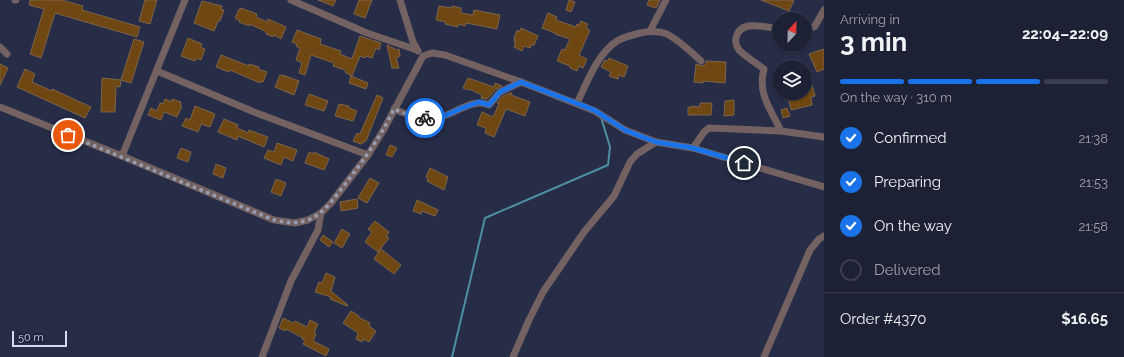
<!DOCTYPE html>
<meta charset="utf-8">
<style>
:root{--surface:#1d2135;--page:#2a2e41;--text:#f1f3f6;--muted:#a0a3ad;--line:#3b3e50;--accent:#1a73e8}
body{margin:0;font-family:Raleway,sans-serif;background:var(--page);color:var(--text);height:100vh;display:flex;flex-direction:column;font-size:15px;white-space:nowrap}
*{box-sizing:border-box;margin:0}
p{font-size:13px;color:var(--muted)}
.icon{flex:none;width:22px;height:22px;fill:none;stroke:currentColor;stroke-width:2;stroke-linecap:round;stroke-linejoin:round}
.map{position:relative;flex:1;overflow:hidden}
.panel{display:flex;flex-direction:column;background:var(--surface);width:300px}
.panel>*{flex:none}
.needle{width:26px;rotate:22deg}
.fabs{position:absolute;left:772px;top:12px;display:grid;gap:8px}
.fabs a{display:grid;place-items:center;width:40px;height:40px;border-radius:50%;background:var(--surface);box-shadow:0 1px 3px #0004,0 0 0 1px var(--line);font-size:20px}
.scale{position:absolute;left:12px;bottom:10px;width:55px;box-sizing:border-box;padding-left:4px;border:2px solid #d5daeb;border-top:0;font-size:11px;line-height:14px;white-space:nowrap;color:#d5daeb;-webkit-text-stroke:3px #1d233c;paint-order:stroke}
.pin{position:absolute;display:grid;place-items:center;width:34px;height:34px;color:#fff;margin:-17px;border:2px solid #fff;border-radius:50%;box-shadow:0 1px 4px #0007}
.courier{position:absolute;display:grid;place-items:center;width:40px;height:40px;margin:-20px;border:3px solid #1a73e8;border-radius:50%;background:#fff;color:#222;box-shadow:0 1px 5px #0007}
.head em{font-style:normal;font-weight:700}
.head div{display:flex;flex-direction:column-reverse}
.head{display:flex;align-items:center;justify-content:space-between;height:68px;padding:0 16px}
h1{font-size:26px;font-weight:700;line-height:30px}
.bar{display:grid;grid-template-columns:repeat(4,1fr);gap:6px 4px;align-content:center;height:48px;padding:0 16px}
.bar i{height:5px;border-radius:3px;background:var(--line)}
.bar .active{background:var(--accent)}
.bar p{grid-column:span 4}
.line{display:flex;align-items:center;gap:10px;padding:0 16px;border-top:1px solid var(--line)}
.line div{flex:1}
ol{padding:0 16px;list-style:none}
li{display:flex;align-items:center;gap:12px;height:44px}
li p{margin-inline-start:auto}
li .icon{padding:4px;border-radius:50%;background:var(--accent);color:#fff;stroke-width:4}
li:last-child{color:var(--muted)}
li i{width:22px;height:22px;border:2px solid var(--line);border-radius:50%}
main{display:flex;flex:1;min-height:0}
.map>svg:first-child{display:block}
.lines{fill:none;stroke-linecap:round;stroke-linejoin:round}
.stream{stroke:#4d90a2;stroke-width:2}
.building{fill:#6e4712;stroke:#7d654b}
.minor{stroke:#736261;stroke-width:7}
.done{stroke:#989db2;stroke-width:4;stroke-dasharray:0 7.2}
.route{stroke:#1a73e8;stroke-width:5}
</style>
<main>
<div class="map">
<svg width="824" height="357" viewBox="0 0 824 357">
<rect width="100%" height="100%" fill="#272c47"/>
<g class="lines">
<!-- stream -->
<path class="stream" d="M452,357L485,218L608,165L610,147L601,117"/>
</g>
<!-- building -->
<g class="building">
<path d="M30,0H62L83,6L82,10L140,27L137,37L55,13L41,58L30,54L44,9L29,5Z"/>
<path d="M145,0H157L150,24L139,21Z"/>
<path d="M318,0H336L333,6Z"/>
<path d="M359,0H372L365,18L354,14Z"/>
<path d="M569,0L575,2L571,12L566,10Z"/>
<path d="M649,0H660L657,7H655V8L647,5Z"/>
<path d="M761,0H794L789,11Z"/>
<path d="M202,1L222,6L221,9L224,10L220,21H218L214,31L194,23Z"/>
<path d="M439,6L452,8V6L461,8V13L473,15L474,10L500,15L497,29L466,23L465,26L458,24V27L445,24L446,22L436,20Z"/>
<path d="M241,8L257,14L256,17L267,22L268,19L286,27L281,39L274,35L273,37L266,34L267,33L263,30L249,24V26L239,22L240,21L235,18L239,9L241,10Z"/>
<path d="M548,13L557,17L556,20L576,27L577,24L579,25L581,21L588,24L586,28L590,30L579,55L587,59L583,68L579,66L577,71L570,68V66L557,61L562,49L565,50L570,39L555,34V33L542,28Z"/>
<path d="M521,28L538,36L534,45H531L530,48L524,46L522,51L514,47L516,42H514L515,38H514L517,30L519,32Z"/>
<path d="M297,30L321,39L320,44L341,51L340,54L352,59L360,36L381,43L379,50L376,48L372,58L366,56L365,58L360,56L352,76L346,73L345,70L333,66L334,63L311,55L305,75L299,73L302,63L296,60L300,48L296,46L297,44L292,42Z"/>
<path d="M188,38L202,44L201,48L205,49L201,60L196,58L195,61L181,56Z"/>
<path d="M134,39L144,42L131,83L121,80Z"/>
<path d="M387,45L397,50L399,49L400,56L396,58L399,68H392Z"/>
<path d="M824,49V69L817,72L809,54Z"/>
<path d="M221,55L249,66V64L259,67L258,69L267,72L263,82L260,81V83L230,70L229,72L216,67Z"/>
<path d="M609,58L628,66L624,77L619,75L618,79L609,76L611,72L601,67L605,60L608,61Z"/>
<path d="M706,61L726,62L725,83L703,81V83L694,82L696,64L702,66L706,64Z"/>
<path d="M0,64L8,68L0,85Z"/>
<path d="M25,69L35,74L32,82L52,91V89L91,107L85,118L17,87Z"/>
<path d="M280,75L283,76V75L299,81L294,95L275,87Z"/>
<path d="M351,76L368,83L366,89L349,83Z"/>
<path d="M102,78L121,80L120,87L116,86L115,112H101Z"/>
<path d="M468,78L494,87L495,83L502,86L496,89L487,99L481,98L482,95L469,89L468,90L463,88Z"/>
<path d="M812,85L815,96L811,97L812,105L791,110L787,93H805V87Z"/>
<path d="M510,93H512L511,95L530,102L525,116L506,109L494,137L485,133L486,128L477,125L482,112L493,117L499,104L497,103L503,96Z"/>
<path d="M309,94L328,101L324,111L305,105Z"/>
<path d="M377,95L383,98L366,141L361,144L353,141L357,133L360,134Z"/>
<path d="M165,99L172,102V99L181,102L180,105L182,106L177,117L164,112L161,120L148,115L151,108L157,111L160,103L163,104Z"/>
<path d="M734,100V115L724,116L725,101Z"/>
<path d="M700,103H712L711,115H688V107L691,108V106L700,107Z"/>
<path d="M339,104L349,106V108L357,111L353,121L335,116Z"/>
<path d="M195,106L215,114L210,127L201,124L198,132L182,126L186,118L190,120Z"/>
<path d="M787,108L790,116L783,118L781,110Z"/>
<path d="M224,119L238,125L237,128L248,133L249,130L268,137L264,147L238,136L237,140L218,132Z"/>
<path d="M277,143L297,150L293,161L284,157L281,165L264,158L268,150L274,152Z"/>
<path d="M390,145L397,148L392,157L386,155Z"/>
<path d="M181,148L191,152L188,162L177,158Z"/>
<path d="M309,152L313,154L314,152L329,159L324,170L305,163Z"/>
<path d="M216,164L226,168L223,178L213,174Z"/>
<path d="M430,168L448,177L444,190L427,181L428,178L426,177Z"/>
<path d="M370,178L379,183L367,203L358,198Z"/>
<path d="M276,179L286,183L281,196L271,192Z"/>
<path d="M357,199L358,208L341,211L340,202Z"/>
<path d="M417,200L438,210L435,216L422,211L421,214L413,211Z"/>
<path d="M375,221L389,232L386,236L389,238L378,252L365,242L372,232L368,229Z"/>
<path d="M342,229L350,234L342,248L334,243Z"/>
<path d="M323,235L333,242L329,247L320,240Z"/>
<path d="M381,249L401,265L394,274L374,259Z"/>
<path d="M326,273L335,277L331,291L348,305L347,306L330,299L331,297L315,292L319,282L322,283Z"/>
<path d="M351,311L359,316L358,317L370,323L369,326L376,331L369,342L363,339L362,342L356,339L358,333L343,323Z"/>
<path d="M283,318L293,323L295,321L307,327L310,320L318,324L314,333L316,334L313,341L329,349L326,356L303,344L305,341L302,339L303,338L286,329L285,331L279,328Z"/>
</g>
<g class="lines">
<!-- minor -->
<g class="minor">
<path d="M15,0H16"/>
<path d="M291,0L367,33L417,50"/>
<path d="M400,0L413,42L418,51"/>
<path d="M779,29C766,27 740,19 736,38C735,42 737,47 739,50C746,57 756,63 764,69C757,93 771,110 781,131"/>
<path d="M650,31L666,0"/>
<path d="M805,31L815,26L824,10"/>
<path d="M0,47L7,54"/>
<path d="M157,71L254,112L368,155"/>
<path d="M577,103C587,83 597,54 617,41C624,37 632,35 640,33C649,31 657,30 667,34C680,41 690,51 701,61"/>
<path d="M0,107L122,156L274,220L295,223L308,220L321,213L331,203L368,155L383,131L423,56L432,53L445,55L521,82L595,111L625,130L656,142L693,148L824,187"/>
<path d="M394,109C406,114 420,120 433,119C448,118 467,102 480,103C483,103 486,104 489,105L500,92L521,82"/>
<path d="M693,148L704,132L709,128L781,131L824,137"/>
<path d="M122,156L185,0"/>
<path d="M262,357L291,281L318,230L321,213"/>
<path d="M513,357L529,320L543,292L584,232L614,196L630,162L637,154L656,142"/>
<path d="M764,357L810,250L819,239L824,236"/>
</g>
</g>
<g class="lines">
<!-- done -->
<path class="done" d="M68,135L274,220C286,223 296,224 308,220C324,214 333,199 343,187C363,161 380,138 394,109L411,116L425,118"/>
<!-- route -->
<path class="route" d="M425,118L433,119L442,117L462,108L479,102L489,105L500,92L521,82L594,110L625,130L640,136L656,142L693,148L744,163"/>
</g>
</svg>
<div class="fabs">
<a><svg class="needle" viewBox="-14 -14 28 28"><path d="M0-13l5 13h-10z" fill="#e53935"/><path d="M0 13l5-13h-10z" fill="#a0a3ad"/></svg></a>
<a><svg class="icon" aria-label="layers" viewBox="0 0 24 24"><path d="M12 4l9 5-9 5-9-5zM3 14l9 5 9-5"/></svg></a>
</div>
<div class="scale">50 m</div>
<div class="pin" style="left:68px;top:135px;background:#ea580c"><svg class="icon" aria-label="bag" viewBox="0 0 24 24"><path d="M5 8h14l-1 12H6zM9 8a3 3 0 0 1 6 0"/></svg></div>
<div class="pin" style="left:744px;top:163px;background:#1f2937"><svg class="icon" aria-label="home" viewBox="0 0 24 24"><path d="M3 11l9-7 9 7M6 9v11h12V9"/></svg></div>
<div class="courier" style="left:425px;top:118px"><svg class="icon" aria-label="bike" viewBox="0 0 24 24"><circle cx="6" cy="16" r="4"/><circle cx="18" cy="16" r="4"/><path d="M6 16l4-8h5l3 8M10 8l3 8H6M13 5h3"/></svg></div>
</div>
<section class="panel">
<div class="head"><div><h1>3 min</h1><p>Arriving in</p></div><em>22:04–22:09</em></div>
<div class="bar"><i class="active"></i><i class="active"></i><i class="active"></i><i></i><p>On the way · 310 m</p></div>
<ol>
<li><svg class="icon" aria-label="check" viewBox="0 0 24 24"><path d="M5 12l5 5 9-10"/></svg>Confirmed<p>21:38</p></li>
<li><svg class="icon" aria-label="check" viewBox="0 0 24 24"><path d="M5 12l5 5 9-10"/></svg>Preparing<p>21:53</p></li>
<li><svg class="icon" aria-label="check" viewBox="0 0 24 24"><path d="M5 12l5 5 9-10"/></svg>On the way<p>21:58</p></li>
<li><i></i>Delivered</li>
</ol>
<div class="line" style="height:52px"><div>Order #4370</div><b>$16.65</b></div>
</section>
</main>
